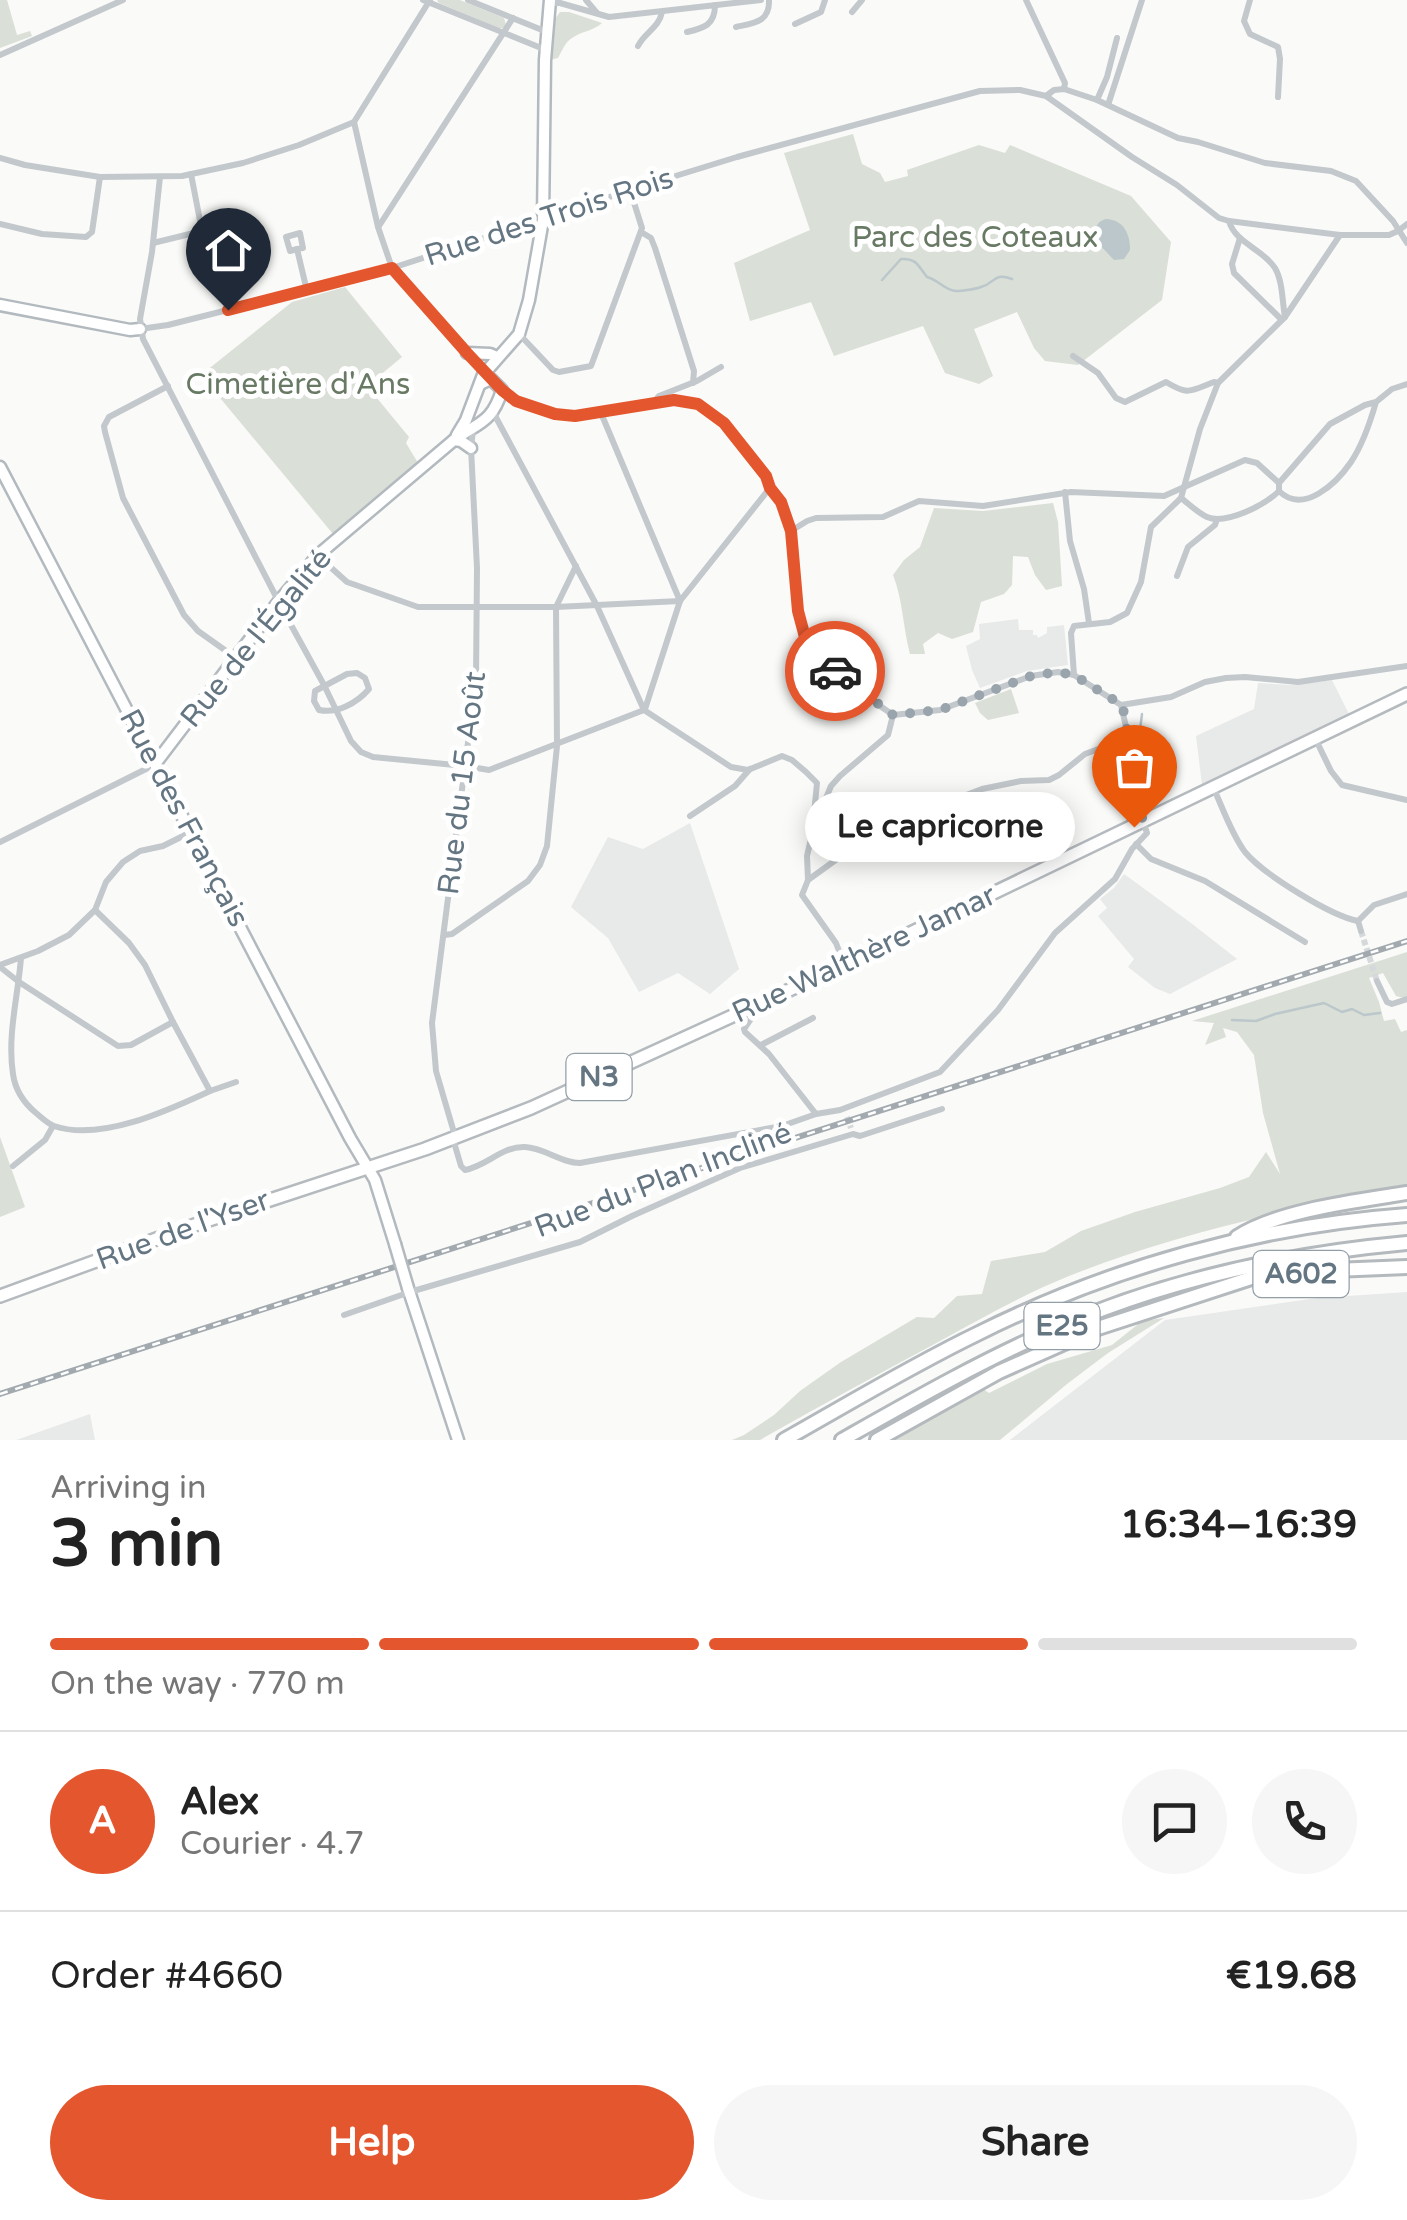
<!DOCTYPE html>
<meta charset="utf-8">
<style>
:root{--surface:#fff;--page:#f6f6f6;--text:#222;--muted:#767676;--line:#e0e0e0;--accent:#e4572e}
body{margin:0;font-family:"Varela Round",sans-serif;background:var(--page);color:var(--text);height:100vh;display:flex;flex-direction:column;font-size:38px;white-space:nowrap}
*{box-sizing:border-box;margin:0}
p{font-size:32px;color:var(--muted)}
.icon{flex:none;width:55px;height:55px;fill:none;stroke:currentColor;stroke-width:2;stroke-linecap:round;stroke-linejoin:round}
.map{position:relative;height:1440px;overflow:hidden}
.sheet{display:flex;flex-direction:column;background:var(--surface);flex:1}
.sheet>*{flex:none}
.pin{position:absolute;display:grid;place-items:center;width:85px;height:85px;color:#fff;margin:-102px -42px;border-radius:50% 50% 50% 0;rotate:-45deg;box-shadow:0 0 10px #0007}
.pin .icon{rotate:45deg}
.courier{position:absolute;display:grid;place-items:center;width:100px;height:100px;margin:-50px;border:8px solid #e4572e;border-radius:50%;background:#fff;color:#222;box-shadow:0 2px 12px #0007}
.bubble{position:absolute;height:70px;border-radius:35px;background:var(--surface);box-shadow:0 5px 25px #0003;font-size:32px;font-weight:700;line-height:70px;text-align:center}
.head em{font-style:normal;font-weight:700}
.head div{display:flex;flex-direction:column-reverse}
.head{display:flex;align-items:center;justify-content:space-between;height:170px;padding:0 50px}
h1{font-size:65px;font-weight:700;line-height:75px}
.bar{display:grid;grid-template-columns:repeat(4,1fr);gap:15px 10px;align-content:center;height:120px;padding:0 50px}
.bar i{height:12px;border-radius:8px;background:var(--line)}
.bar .selected{background:var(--accent)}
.bar p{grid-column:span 4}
.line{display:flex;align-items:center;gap:25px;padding:0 50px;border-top:2px solid var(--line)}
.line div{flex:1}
.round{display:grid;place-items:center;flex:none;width:105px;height:105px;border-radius:52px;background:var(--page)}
.primary-button{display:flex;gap:20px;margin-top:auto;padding:20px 50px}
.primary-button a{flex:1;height:115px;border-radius:60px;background:var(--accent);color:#fff;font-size:40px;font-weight:700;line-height:115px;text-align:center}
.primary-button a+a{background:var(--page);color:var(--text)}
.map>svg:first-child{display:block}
.built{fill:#e8e9e9}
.green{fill:#dadfd7}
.water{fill:#bbc7cb}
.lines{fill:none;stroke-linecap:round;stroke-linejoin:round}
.stream{stroke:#bbc7cb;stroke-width:2.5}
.street-tunnel{stroke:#d5d9db;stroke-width:6;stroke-dasharray:6 3;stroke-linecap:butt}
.secondary-casing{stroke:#b3babf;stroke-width:15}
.primary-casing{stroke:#b5babe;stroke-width:16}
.highway-casing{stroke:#b4b9bd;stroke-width:18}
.street{stroke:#c3c8cc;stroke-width:6}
.secondary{stroke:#fff;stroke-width:10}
.primary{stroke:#fff;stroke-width:11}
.highway{stroke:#fff;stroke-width:12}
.rail-casing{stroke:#a2aab0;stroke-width:6}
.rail{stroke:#fff;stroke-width:2.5;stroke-dasharray:8;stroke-linecap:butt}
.secondary-bridge-casing{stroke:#b3babf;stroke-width:15;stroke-linecap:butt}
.secondary-bridge{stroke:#fff;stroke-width:10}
.done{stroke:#99a4ac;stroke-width:10;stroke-dasharray:0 18}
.route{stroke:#e4572e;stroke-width:12}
.labels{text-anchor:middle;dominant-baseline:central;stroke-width:10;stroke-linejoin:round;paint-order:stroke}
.shield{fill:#fff;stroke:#939fa8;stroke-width:2.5}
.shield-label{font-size:28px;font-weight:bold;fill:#657683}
.street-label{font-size:30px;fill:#657683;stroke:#fff}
.park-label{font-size:30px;fill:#687a64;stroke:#fff}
</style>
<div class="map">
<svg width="1407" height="1440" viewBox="0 0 1407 1440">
<rect width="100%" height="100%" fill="#fafaf8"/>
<!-- built -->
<g class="built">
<path d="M1018,619L1019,630H1033V635H1037L1038,638L1047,633V627L1064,625L1068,665L1027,671L980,688L972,670L966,646L980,639L979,624Z"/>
<path d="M1332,680L1349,714L1202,785L1196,736L1254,709L1258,683L1292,685Z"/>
<path d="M690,823L739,969L710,994L678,973L639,992L608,938L571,907L608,837L643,849Z"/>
<path d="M1124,874L1191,923L1237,959L1170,994L1155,988L1128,967L1134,959L1098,916L1107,908L1100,899L1114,888Z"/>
<path d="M1407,1292V1440H1010L1165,1320L1317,1298Z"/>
<path d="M90,1414L95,1440H16Z"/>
</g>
<!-- green -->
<g class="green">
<path d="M0,0H7L17,35L30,31L32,36L0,48Z"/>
<path d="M437,0H460L504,18L506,25L503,28H499L439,3Z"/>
<path d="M560,12H569L602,23C593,31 582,31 572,38C565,42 562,51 558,58L550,60L553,22Z"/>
<path d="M853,134L862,164L880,173L885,182L908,176L907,170L979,145L1005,153L1010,145L1131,196L1171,242L1162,300L1078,365L1045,361L1034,348L1017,312L974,329L993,376L979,384L945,373L923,326L834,356L811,302L750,321L734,263L810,230L784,153Z"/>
<path d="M345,287L402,357L367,386L409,437L406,443L418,463L333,534L201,375L292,302Z"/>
<path d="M1053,503L1058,522L1062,586L1046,590L1035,575L1028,557L1013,556L1012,585L1004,594L981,602L973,632L952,639L938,633L923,644L925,654H910C903,628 903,600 893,575L904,560L920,547L934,508L983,511Z"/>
<path d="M1011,689L1019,713L988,720L980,713L975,703Z"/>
<path d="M1407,952V999L1396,996L1383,973L1369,978L1379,1002L1384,1021L1395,1019L1401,1032L1407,1030V1188C1293,1208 1177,1233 1069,1276C1024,1294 983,1318 940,1341C880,1373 820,1406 760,1440H732L744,1435L774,1415L800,1391L841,1362L917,1317L934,1318L957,1296L982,1294L991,1261L1045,1252L1081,1231L1135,1212L1220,1188L1249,1177L1266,1152L1280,1174L1263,1113L1254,1055L1237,1032L1223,1028L1226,1037L1205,1045L1214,1023L1192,1021Z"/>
<path d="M0,1137L25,1207L0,1217Z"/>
<path d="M1164,1318L1108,1353L1067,1384L1000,1440H894L983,1389L989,1393L1047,1364L1112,1345L1142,1321Z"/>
</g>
<!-- water -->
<path class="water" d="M1106,219C1124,220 1130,234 1130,250L1124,259L1114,260L1096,241C1093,232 1095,222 1106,219Z"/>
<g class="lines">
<!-- stream -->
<g class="stream">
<path d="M882,280L901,259C917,258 918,266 927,277C939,280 945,291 956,291C962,291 976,289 981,287C996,283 993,272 1012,279"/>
<path d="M1138,745L1142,714"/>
<path d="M1140,754L1147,776L1154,787"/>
<path d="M1232,1020L1256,1021L1275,1014L1324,1003L1342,1012L1352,1009L1364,1015L1380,1013"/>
</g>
<!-- street-tunnel -->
<g class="street-tunnel">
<path d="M1361,931L1377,981"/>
<path d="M847,1117L851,1128"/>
</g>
<!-- secondary casing -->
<g class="secondary-casing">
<g id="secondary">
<path d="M0,305L130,330L140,329"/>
<path d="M467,353L490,354L497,357"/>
<path d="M457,435L466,420L483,375L519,334L529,300L543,220L545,60L550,0"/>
<path d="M454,440L461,441L471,448"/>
<path d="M0,467L350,1138L375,1180L395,1244"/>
<path d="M155,764L279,601L318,555L454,440C479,422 492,423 502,390L491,379L480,384"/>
<path d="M408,1288L458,1440"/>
</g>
</g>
<!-- primary casing -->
<g class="primary-casing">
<path id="primary" d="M0,1296L203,1222L425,1149L531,1108L844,965L1407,694"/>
</g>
<!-- highway casing -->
<g class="highway-casing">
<g id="highway">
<path d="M1237,1237C1279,1210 1357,1201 1407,1193"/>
<path d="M1269,1280L1334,1270L1407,1267"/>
<path d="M784,1440C848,1404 911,1366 977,1334C1111,1267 1258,1226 1407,1215"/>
<path d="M842,1440C911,1401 979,1362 1052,1330C1164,1280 1286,1254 1407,1243"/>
<path d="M877,1440L999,1372L1098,1328L1288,1266"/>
</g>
</g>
<!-- street -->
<g class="street">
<path d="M423,0L546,50"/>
<path d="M468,0L547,32"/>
<path d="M586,0L597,13"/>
<path d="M1026,0L1065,83L1064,89"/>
<path d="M1250,0L1244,21L1250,34L1278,47L1280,59L1278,97"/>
<path d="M550,3H560L609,17L761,0"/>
<path d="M852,12L862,0"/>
<path d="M795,24L821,12L825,0"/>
<path d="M736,27C754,23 770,22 769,0"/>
<path d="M687,32C704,28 715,25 715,5"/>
<path d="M638,46C645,32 659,28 662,12"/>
<path d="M0,55L123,0"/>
<path d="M1046,96L1054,90L1064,89L1097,100L1178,138L1198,142L1265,163L1331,171L1356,181L1393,221L1407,243"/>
<path d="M1097,100L1107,77L1117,38"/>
<path d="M1108,105L1142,0"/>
<path d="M354,122L378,227L392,268L467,353L486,371"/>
<path d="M0,158L25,165L100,177L182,176L243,163L299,145L354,122L430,0"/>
<path d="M160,177L152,252L140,319L143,339L285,614L324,685L351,741L361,752L373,757L465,766L489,770L644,710"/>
<path d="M1229,221C1235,243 1263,249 1275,268C1283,282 1282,301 1285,317"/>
<path d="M0,224L42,234L86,237L92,232L100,177"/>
<path d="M379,226L513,18"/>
<path d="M641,232L651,238L655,248L694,371L693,383"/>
<path d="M1240,238L1232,264L1234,273L1282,320"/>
<path d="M153,243L202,231L191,174"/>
<path d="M297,249L290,251L286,237L300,233L303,248L297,249L307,291"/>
<path d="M140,329L168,325L383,271L521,226L534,225L551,217L630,190L737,157L980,91L1020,90L1046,96L1132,157L1177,185L1219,218L1229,221L1340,235H1389L1398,231L1407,224"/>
<path d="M520,335L553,370L559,372L591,366L642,228L630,190"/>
<path d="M1073,356L1098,373L1116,398L1125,402L1166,382C1189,396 1190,391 1214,382L1218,383"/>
<path d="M168,386L109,417L104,426L105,432L123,498L184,615L198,631L236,658"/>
<path d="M503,391C570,452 658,369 714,414C737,432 757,461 769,487C770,488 777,497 779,498C787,511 791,526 793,542C796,571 792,614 806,640C817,661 872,701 893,715L940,710L1031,676L1058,672L1074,675L1121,705L1171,697L1205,682L1226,678L1245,677L1298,682L1407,666"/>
<path d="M654,402L659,396L697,381L721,367"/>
<path d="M1376,402C1370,423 1363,444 1351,462C1336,484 1303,515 1279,491V483L1330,424L1365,405L1376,402L1392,389L1407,384"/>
<path d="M492,410L597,606L644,710"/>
<path d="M601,413L680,601"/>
<path d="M1065,492L1070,541L1084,589L1089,623"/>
<path d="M1181,498C1189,504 1198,513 1207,517C1226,525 1265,505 1279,491"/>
<path d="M791,531L807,521L816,518L883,517L919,501L983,506L1071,492L1164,496L1245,460L1257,463L1279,483"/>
<path d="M318,556L347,582L418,607H556L680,601"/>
<path d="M1177,576L1188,547L1215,525L1217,519"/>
<path d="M357,673L365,678L369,689C357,703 337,714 319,710L314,701L315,691L347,674Z"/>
<path d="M1074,675L1071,633L1074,626L1110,622L1127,613L1141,582L1151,527L1181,498L1200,429L1218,383L1285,317L1340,235"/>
<path d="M645,709L680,601L769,489"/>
<path d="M644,710L731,767L748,770L782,756L792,760L806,772L817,783L813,824"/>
<path d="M1316,740L1331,771L1342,785L1407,800"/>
<path d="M1131,753L1154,748"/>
<path d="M1214,789C1223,809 1232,835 1245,852C1263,874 1331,916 1358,921"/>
<path d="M690,816L735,786L750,769"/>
<path d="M0,842L154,765"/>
<path d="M1136,844L1151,859L1205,881L1305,942"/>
<path d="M808,880L880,828L982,789L1021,781L1049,780L1059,775L1085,754L1117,742L1129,740"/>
<path d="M1358,921L1374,905L1407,894"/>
<path d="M1358,921L1361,931"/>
<path d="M444,935L452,934L528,881L540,865L547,846L557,746L556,607L576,566"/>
<path d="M21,958C18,996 7,1036 13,1074C15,1089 24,1103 36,1113C41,1117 48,1124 54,1126C101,1142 169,1110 210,1091L173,1022L145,965L129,943L95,910"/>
<path d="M844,964L836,943L802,895L808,880L807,856L813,830L831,786L840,776L888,735L893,715"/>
<path d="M0,965L38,951L69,935L95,910L106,882L123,862L140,851L163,846L191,832"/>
<path d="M0,967L19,982L118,1046L131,1045L173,1022"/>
<path d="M1377,981L1387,1002L1392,1004L1407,999"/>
<path d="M754,1007L755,1013L744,1029L745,1032L769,1054L816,1114"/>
<path d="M761,1045L813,1018"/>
<path d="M210,1091L236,1082"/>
<path d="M455,1136L436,1071L432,1023L476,680L477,568L471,448L473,430"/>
<path d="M453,1139L461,1166L465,1170C487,1166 502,1146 525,1147C545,1148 561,1163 580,1163L782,1126L816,1114L840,1110L940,1072L998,1010L1055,933L1115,879L1132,849L1147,833L1139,809L1129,740L1121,705"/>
<path d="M13,1166L45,1140L53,1126"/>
<path d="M344,1315L410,1292L580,1242L632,1216L740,1168L853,1134L860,1136L942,1109"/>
</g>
<!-- secondary -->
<use href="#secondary" class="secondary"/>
<!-- primary -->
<use href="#primary" class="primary"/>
<!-- highway -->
<use href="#highway" class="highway"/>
<!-- rail casing -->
<g class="rail-casing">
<path id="rail" d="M0,1394L1407,941"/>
</g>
<!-- rail -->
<use href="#rail" class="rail"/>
<!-- secondary-bridge casing -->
<g class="secondary-bridge-casing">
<path id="secondary-bridge" d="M395,1244L408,1288"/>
</g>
<!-- secondary-bridge -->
<use href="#secondary-bridge" class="secondary-bridge"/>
</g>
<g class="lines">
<!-- done -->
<path class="done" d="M835,671L893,715L940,710L1031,676L1058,672L1074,675L1122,705C1132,742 1129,790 1144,822L1134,827"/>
<!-- route -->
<path class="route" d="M228,310L392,268L467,353L502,390L516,401L555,414L575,416L674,400L698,404L724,423L766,476L770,488L781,502L791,531L798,611L806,641L835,671"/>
</g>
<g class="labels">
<!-- shield labels -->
<g class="shield">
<rect x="566.5" y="1054" width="65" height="46" rx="8"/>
<rect x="1253.5" y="1251" width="95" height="46" rx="8"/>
<rect x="1024.5" y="1303" width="75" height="46" rx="8"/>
</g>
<g class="shield-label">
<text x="599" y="1077">N3</text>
<text x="1301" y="1274">A602</text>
<text x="1062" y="1326">E25</text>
</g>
<!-- street labels -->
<g class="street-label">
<text transform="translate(549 217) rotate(-18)">Rue des Trois Rois</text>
<text transform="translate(256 638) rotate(-51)">Rue de l'Égalité</text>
<text transform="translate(462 783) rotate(-83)">Rue du 15 Août</text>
<text transform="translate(184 818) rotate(62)">Rue des Français</text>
<text transform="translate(864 954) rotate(-25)">Rue Walthère Jamar</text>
<text transform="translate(663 1180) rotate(-21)">Rue du Plan Incliné</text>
<text transform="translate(183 1230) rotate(-20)">Rue de l'Yser</text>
</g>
<!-- park labels -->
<g class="park-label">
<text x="975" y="237">Parc des Coteaux</text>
<text x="298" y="384">Cimetière d'Ans</text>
</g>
</g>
</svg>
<div class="pin" style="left:1134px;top:827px;background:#ea580c"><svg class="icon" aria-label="bag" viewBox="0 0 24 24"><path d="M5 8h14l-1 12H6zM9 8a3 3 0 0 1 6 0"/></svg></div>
<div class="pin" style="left:228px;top:310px;background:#1f2937"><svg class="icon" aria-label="home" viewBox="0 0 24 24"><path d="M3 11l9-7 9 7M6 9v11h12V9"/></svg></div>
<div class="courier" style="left:835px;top:671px"><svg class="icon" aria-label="car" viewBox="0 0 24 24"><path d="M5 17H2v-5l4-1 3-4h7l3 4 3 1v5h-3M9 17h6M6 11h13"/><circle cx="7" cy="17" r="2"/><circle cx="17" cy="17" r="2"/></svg></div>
<div class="bubble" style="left:805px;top:792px;width:270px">Le capricorne</div>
</div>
<section class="sheet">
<div class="head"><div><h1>3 min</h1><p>Arriving in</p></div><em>16:34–16:39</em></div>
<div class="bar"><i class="selected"></i><i class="selected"></i><i class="selected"></i><i></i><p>On the way · 770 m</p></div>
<div class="line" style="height:180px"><b class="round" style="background:var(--accent);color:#fff">A</b><div><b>Alex</b><p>Courier · 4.7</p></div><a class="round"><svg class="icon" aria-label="chat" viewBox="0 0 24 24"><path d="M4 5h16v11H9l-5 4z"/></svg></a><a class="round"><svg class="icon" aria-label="phone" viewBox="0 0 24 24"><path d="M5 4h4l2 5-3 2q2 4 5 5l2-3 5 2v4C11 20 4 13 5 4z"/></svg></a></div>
<div class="line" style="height:130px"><div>Order #4660</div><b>€19.68</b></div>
<div class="primary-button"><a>Help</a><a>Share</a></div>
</section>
